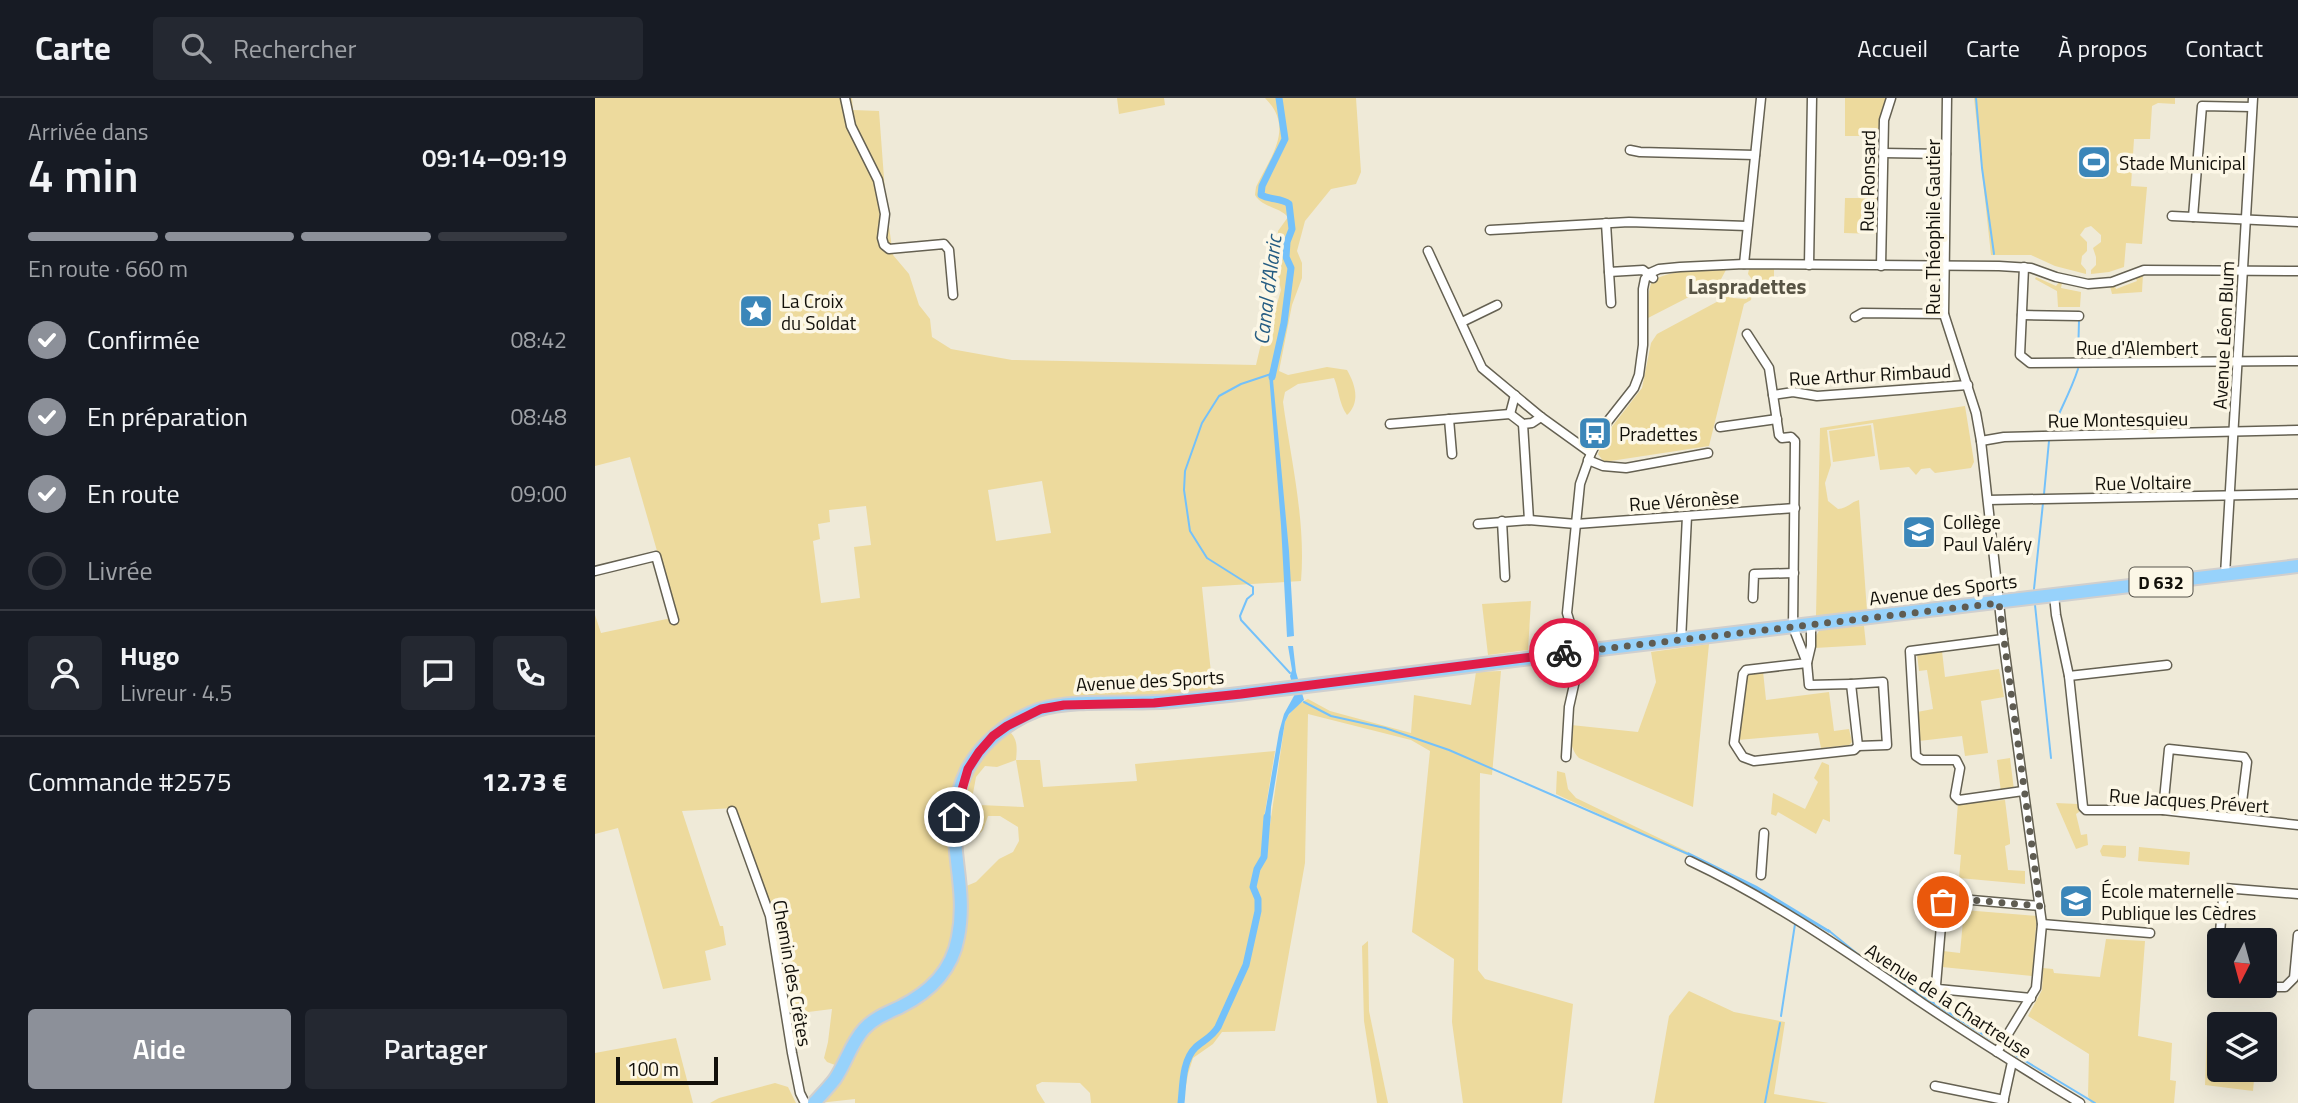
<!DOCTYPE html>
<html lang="fr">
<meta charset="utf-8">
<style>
:root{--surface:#171b24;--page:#242831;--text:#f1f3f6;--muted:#9ea1a6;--line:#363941;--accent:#8c9099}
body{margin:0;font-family:"Titillium Web",sans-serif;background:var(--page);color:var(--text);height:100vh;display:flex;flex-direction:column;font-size:26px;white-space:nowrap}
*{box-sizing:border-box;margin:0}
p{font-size:23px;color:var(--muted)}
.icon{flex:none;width:38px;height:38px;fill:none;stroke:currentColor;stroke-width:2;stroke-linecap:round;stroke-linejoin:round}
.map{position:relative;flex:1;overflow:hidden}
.side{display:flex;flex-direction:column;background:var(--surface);width:595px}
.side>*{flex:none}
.needle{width:46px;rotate:186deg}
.tools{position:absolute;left:1612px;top:830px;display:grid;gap:14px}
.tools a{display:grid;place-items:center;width:70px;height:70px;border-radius:7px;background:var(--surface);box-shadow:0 7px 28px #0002;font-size:35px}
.scale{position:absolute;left:21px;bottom:18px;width:102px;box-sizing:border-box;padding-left:7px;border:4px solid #12100a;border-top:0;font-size:19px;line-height:24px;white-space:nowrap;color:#12100a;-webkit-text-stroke:5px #fcf7e6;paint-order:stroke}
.pin{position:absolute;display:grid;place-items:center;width:60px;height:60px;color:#fff;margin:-30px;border:4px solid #fff;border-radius:50%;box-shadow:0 2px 7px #0007}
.courier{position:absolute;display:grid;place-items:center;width:70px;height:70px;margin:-35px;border:5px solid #e11d48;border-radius:50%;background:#fff;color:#222;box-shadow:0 2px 9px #0007}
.head em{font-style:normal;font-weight:600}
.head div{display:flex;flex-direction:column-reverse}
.head{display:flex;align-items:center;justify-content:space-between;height:119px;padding:0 28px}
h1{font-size:46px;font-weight:600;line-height:52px}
.bar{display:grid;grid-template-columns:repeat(4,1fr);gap:10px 7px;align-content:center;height:84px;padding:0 28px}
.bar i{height:9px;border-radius:5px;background:var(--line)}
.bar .selected{background:var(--accent)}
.bar p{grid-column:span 4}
.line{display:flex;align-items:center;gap:18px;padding:0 28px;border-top:2px solid var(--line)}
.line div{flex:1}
.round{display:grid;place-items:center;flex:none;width:74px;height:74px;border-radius:7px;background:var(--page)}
ol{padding:0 28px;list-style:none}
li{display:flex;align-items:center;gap:21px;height:77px}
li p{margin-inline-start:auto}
li .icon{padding:7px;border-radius:50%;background:var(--accent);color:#fff;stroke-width:4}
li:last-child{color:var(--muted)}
li i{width:38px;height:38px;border:4px solid var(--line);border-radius:50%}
.button{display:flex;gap:14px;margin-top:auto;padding:14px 28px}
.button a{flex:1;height:80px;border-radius:7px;background:var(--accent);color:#fff;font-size:28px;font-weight:600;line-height:80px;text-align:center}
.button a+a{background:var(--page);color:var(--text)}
header{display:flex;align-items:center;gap:42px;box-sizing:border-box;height:98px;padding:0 35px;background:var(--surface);border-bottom:2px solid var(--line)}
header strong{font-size:33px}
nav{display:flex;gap:38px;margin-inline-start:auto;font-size:24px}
.search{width:490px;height:63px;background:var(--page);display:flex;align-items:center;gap:18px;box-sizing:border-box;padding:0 24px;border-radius:7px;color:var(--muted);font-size:26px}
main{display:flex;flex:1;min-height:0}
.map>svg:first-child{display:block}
.green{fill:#edda9d;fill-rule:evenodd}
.water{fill:#74c1fa}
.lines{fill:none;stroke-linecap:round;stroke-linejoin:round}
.stream{stroke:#74c1fa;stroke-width:2}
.canal{stroke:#74c1fa;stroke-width:7}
.street-casing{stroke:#656152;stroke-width:11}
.primary-casing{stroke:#d0cfce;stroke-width:16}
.street{stroke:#fff;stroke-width:8}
.primary{stroke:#97d2fb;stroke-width:12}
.done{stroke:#5f5c52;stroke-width:7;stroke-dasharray:0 12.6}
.route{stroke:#e11d48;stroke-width:9}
.labels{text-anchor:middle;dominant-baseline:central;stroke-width:7;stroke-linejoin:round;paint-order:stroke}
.shield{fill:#fcf7e6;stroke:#58554c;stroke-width:2}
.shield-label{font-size:18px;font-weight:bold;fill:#12100a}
.poi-label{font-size:19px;fill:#12100a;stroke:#fcf7e6;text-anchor:start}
.street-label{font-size:19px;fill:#12100a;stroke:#fcf7e6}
.neighbourhood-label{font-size:21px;font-weight:bold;fill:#585445;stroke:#fcf7e6}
.water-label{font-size:21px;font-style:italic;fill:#245c82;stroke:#fcf7e6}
</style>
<header>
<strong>Carte</strong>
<div class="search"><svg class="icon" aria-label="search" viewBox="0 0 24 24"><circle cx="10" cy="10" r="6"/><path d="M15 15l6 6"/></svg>Rechercher</div>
<nav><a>Accueil</a><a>Carte</a><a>À propos</a><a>Contact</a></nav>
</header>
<main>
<section class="side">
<div class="head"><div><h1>4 min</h1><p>Arrivée dans</p></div><em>09:14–09:19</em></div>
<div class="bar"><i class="selected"></i><i class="selected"></i><i class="selected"></i><i></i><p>En route · 660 m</p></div>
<ol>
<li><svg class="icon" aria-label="check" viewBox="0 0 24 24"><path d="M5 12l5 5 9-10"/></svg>Confirmée<p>08:42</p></li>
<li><svg class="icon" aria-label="check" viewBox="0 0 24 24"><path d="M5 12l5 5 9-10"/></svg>En préparation<p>08:48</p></li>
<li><svg class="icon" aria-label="check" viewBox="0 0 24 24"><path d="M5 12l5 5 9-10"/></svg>En route<p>09:00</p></li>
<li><i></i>Livrée</li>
</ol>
<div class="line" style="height:126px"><a class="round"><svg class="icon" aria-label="person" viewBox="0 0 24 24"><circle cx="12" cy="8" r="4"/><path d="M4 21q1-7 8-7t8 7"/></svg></a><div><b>Hugo</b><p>Livreur · 4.5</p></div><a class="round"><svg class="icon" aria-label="chat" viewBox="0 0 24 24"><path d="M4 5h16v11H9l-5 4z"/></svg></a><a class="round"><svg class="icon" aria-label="phone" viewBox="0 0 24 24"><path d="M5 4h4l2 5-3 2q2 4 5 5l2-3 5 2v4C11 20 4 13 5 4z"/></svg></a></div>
<div class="line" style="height:91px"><div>Commande #2575</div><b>12.73 €</b></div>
<div class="button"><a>Aide</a><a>Partager</a></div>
</section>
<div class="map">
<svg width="1703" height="1005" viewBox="0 0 1703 1005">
<rect width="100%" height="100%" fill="#efead8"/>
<!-- green -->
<g class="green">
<path d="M0,0H257L258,12L284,13L291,107L298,157L314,176L324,207L335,221L337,239L356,251L417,262L661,267L665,250L680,213L686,192L680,164L683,133L693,119C683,108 668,110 660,97L661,89C676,58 700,30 670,0H761L766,74L761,86L736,91L710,123L702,153L707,165V180L697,207L684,273L693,277L732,269L752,272C760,286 766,304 752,317C744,306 744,292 739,280L703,286L690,294L688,304C696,363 711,423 706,483L607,489L618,594L416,619C320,678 378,761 356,847C345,886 309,903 278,924C272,929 262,934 257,940C250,947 245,958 240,967L232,964L229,960L233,944L237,911L197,916L186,836L139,710L87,713L125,828H128L131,847L110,853L116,882L68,891L23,730L0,736V517L6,535L81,519L35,359L0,368ZM447,383L456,435L401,443L393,392ZM271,408L276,447L259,449L265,500L226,505L218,443L225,441L223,426L235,424L234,412Z"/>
<path d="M522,0H569L570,7L524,16Z"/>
<path d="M1250,0H1293L1285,21L1284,38H1250Z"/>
<path d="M1379,0H1580V6L1563,5L1557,8L1555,41H1539L1536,88L1552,89L1547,146L1531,145L1529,169L1514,174L1496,176V172L1501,167V159L1498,150L1506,144V137L1496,128L1490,130L1485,137L1492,144V153L1487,158L1486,166L1491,172V176L1460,168L1436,157H1396Z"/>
<path d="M1250,100H1282L1281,136L1249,135Z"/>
<path d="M1132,170L1125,183L1053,220C1054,210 1052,195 1056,186C1062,172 1118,171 1132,170Z"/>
<path d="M1154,171H1179V194L1159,192V184L1153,176Z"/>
<path d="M1548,176L1547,194L1517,196L1515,188L1519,186L1521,191L1542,183L1540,179Z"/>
<path d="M1441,179L1461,188L1464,184L1467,185L1466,190L1486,194L1485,209H1463L1462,193L1440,181Z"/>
<path d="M1134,194L1138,200L1152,201L1154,195H1157L1156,202L1149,206L1114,348L1009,364L1003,356L1012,335L1047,290L1056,245L1062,236L1129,200L1128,196Z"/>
<path d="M1370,308L1379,364L1376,370L1340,375L1335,370L1326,371L1321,377L1314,369L1285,372L1278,325L1232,332L1236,367L1230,385L1233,403L1243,411C1253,410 1256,404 1264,402L1272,513L1221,518L1225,330Z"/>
<path d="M1276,327L1280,358L1238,364L1234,333Z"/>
<path d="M936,503L933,552L893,557L887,506Z"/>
<path d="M1269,528L1271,547L1220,550L1221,538L1225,531Z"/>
<path d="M1114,546L1098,709L984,660C975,651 975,639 976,627L1043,634L1061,584L1056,554Z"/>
<path d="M1347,553L1350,579L1404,571L1409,599L1386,603L1393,655L1370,658L1367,638L1324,643L1322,614L1338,611L1332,572L1324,573L1322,556Z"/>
<path d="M906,573L897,677L885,675L883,872L890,881L978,906L967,1005H868L857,924L859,861L817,834L835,653L816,642L713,616L710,765L680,933L627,934L618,946L598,960L593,976L588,1005H496L495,995L485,985L447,984L441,987L442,992L450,1005H260V1001L224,1005L275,932L346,885L369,789L381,784L404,761L418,754L424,743L423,729L405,718H393L388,732L377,743H363C367,700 372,656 415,634C423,642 422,651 421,662H445L448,689L542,683L540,666L680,653L668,726L675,727L690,624C694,615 704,604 713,601L735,613L816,635L819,597L876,607L881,574ZM421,662L429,709L385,707L377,701L381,679L390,668L402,669Z"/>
<path d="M1168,573L1171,602L1234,594L1239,633L1254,631L1257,644L1254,647L1226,650L1223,635L1143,642L1152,576Z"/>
<path d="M1415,660L1419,692L1406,694L1402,662Z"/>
<path d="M1227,664L1234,667L1235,724L1228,721L1221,736L1183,714L1181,718L1176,716L1178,695L1210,711L1223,684L1219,680Z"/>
<path d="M962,673L970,675L973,691L981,700L1093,754L1092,757L961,696Z"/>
<path d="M1410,702L1415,742V746L1410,748L1413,772L1430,773V786L1364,780L1366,757L1359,756L1363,705Z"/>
<path d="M1461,705L1483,706L1484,714L1481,716L1486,737L1492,736L1493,747L1481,751Z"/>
<path d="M1508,747L1531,748V758L1529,760L1507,758L1505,753Z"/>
<path d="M1544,749L1595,754L1594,767L1543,763Z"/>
<path d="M1369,812L1442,818L1437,878L1347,869L1348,853L1365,855Z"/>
<path d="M1511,841L1550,843L1543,938L1577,945L1575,982L1581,983L1579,1005H1496L1493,998L1494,956L1433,918L1447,892L1448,870L1458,871L1459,875L1505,879Z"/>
<path d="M773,843L774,913L793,1005H782L769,923L767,848Z"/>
<path d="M1094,893L1139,914L1190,924L1179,996L1234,1005H1059L1074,918Z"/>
<path d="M1612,935L1624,937V971H1660L1658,993L1610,987Z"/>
<path d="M81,940L98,1005H0V955Z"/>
<path d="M180,985L193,989L201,1005H115L124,1000Z"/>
</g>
<!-- water -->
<g class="water">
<path d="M677,272L680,274L678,282L694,453L699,538L692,539L686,427L674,276Z"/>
<path d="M693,548H698L701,574L709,602L694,616L690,624L676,709L675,727H668L684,634L689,616L700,596L695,578L697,572Z"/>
<path d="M1093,754L1162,788L1236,833L1234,835L1159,791L1092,757Z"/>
</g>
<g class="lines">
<!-- stream -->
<g class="stream">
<path d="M1381,0L1387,70L1399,156"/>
<path d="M1483,260L1484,223"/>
<path d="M676,276L646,286L624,298L607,325L590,373L589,392L595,433L612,460L658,489V496L652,501L645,518L646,522L695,575"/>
<path d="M1456,334C1465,312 1476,293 1483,271"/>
<path d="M1449,396L1454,343"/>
<path d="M1439,491L1448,405"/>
<path d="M1440,507L1456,660"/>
<path d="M709,604L736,618L790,630L854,652L1093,756"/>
<path d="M1233,832L1265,858L1395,941"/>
<path d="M1186,918L1200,826"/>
<path d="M1417,955L1500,1005"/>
<path d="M1170,1005L1185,925"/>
</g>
<!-- canal -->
<g class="canal">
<path d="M677,279L689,225L696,170L691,159L692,144L697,131L694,106C687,100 675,102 666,97L667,88L690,41L684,0"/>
<path d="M586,1005C588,988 587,962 601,949C609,942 617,939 623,929L651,867L663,813V801L658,789L662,771L669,759L672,719"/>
</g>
<!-- street casing -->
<g class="street-casing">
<g id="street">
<path d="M250,0L256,28L283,82L290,116L287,140L289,147L294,151L349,146L354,152L358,197"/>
<path d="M1352,0L1349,216L1381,315L1386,343L1408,541L1447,826L1441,890L1402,954"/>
<path d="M1035,52L1045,54L1160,57"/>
<path d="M1288,55L1351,56"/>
<path d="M1577,118L1703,124"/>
<path d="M1598,119L1607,8L1657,9"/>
<path d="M1011,125L1014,174L1048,172L1058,180"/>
<path d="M895,132L1034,124L1152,128"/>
<path d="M833,153L887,270L946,319L996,355"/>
<path d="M1149,166L1166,0"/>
<path d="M1214,167L1217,0"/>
<path d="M1286,168L1289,22L1296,0"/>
<path d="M1429,169L1425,257L1435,265L1703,263"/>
<path d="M1014,174L1016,205"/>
<path d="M1427,217L1484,218"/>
<path d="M1260,219L1267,215L1349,216"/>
<path d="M867,224L902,207"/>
<path d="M1152,236L1174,270L1184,337L1187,340L1196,339L1200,343L1198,529L1212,565L1214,587L1256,586L1263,648L1259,652L1159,663L1148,659L1139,645L1148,576L1151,572L1212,565"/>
<path d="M1178,297L1198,294L1222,298L1373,287"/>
<path d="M915,316L920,297"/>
<path d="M854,321L857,356"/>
<path d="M795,326L915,316L928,326"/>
<path d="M1125,329L1182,321"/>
<path d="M1386,343L1409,339L1703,332"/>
<path d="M993,362L1008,368L1031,370L1113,355"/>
<path d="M1393,402L1703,396"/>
<path d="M934,422L928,326L937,325L946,319"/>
<path d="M907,423L910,479"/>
<path d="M883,426L934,422L981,426L1200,410"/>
<path d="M0,473L61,458L79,522"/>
<path d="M1630,477L1658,0"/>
<path d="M1459,497L1461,517L1474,578L1488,709L1491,712H1568L1703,727"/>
<path d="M1158,500L1159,476L1199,475"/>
<path d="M980,541L972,515L985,386L996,355L1013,323L1039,290L1044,277L1048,247V191L1050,181L1055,175L1064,171L1085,169L1149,166L1404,168L1436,170L1461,179L1493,186L1517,184L1549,172L1703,173"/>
<path d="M1408,541L1315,553L1321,658L1327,662H1361L1365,670L1360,698L1364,702L1428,693"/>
<path d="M1086,543L1092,418"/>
<path d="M1212,565L1216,548V527"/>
<path d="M1474,578L1572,567"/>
<path d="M1256,586L1288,584L1292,647L1263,648"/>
<path d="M971,659L974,609L983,569"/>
<path d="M1568,712L1574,651L1649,659L1652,664L1645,720"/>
<path d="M137,713L175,818L197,955L205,995L210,1005"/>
<path d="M1095,763C1178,802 1252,854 1327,905C1379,940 1432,973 1485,1005"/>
<path d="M1166,777L1169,735"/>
<path d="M1447,826L1555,835"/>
<path d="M1631,842L1625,834L1629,790L1703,796"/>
<path d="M1670,886L1676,889H1690L1699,880L1703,837"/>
<path d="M1436,900L1343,891L1341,887L1348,804L1350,800H1354L1445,808"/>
<path d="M1340,988L1409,1002"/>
<path d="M1408,1005L1417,964"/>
</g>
</g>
<!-- primary casing -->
<g class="primary-casing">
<g id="primary">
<circle cx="983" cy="555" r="14"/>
<path d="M997,552L1703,468"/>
<path d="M219,1005C226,997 234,989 240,981C251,965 256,945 269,931C279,920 292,915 305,909C335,894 357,873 363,839C375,779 343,732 372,672C386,645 415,622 443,612C480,600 540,607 580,603C710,589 840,572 969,556"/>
</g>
</g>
<!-- street -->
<use href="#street" class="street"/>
<!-- primary -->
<use href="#primary" class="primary"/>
</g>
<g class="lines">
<!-- done -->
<path class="done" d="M969,555C971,544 979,539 990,542L998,552L1404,505L1445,808L1354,800H1350L1348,804"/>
<!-- route -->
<path class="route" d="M359,719L373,671L384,654L398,638L412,628L446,611L469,607L559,605L646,596L969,555"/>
</g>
<!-- icons -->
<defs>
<g id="stadium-square" transform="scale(1.75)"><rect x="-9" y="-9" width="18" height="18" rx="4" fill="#3b86b9" stroke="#fcf7e6"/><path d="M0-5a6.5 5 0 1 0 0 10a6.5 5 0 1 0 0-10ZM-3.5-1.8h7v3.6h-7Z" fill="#fff"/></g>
<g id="sight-square" transform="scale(1.75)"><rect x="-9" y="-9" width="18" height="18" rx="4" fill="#3b86b9" stroke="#fcf7e6"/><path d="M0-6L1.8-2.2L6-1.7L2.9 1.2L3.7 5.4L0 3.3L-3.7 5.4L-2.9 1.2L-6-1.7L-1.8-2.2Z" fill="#fff"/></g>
<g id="bus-square" transform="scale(1.75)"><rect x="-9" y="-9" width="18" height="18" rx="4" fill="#3b86b9" stroke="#fcf7e6"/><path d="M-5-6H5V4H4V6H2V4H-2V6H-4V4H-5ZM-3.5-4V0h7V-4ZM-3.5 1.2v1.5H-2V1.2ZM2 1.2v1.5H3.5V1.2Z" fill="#fff"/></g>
<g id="school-square" transform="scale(1.75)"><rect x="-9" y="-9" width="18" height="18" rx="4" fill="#3b86b9" stroke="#fcf7e6"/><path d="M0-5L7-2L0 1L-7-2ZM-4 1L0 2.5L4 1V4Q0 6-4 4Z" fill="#fff"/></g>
</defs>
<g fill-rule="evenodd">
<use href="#stadium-square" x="1499" y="64"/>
<use href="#sight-square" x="161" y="213"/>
<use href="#bus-square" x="1000" y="335"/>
<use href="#school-square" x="1324" y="434"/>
<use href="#school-square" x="1481" y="803"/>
</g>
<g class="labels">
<!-- shield labels -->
<rect class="shield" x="1534.5" y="469.5" width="63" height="29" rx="5"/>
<g class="shield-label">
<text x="1566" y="484">D 632</text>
</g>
<!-- poi labels -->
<g class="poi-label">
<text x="1524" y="64">Stade Municipal</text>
<text x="186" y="202">La Croix<tspan x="186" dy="22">du Soldat</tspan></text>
<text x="1024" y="335">Pradettes</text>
<text x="1348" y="423">Collège<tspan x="1348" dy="22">Paul Valéry</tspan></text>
<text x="1506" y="792">École maternelle<tspan x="1506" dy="22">Publique les Cèdres</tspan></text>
</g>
<!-- street labels -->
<g class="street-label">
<text transform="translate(1272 83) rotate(-89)">Rue Ronsard</text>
<text transform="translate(1337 129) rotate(-90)">Rue Théophile Gautier</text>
<text transform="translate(1628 237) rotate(-87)">Avenue Léon Blum</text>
<text x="1542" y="249">Rue d'Alembert</text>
<text transform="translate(1275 276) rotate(-3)">Rue Arthur Rimbaud</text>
<text transform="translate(1523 321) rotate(-1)">Rue Montesquieu</text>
<text transform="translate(1548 384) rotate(-1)">Rue Voltaire</text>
<text transform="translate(1089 402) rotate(-4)">Rue Véronèse</text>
<text transform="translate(1348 491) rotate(-7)">Avenue des Sports</text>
<text transform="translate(555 582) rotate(-3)">Avenue des Sports</text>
<text transform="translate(1594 702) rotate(4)">Rue Jacques Prévert</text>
<text transform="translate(198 875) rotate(80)">Chemin des Crêtes</text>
<text transform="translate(1354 902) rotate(33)">Avenue de la Chartreuse</text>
</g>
<!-- neighbourhood labels -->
<g class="neighbourhood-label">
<text x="1152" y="188">Laspradettes</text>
</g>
<!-- water labels -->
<g class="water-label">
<text transform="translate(672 192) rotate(-83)">Canal d'Alaric</text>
</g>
</g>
</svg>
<div class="tools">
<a><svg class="needle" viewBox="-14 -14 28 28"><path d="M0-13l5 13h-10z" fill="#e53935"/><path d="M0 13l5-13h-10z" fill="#9ea1a6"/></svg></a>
<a><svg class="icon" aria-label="layers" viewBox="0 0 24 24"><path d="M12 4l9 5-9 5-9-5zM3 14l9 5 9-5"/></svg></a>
</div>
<div class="scale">100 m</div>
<div class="pin" style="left:1348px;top:804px;background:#ea580c"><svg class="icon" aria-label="bag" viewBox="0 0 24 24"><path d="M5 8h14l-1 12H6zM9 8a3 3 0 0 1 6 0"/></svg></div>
<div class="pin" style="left:359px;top:719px;background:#1f2937"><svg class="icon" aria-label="home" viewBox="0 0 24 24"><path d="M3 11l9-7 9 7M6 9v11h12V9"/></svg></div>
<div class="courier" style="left:969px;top:555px"><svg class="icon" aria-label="bike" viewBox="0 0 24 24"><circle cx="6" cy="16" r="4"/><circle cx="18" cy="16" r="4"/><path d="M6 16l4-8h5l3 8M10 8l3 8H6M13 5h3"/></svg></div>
</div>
</main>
